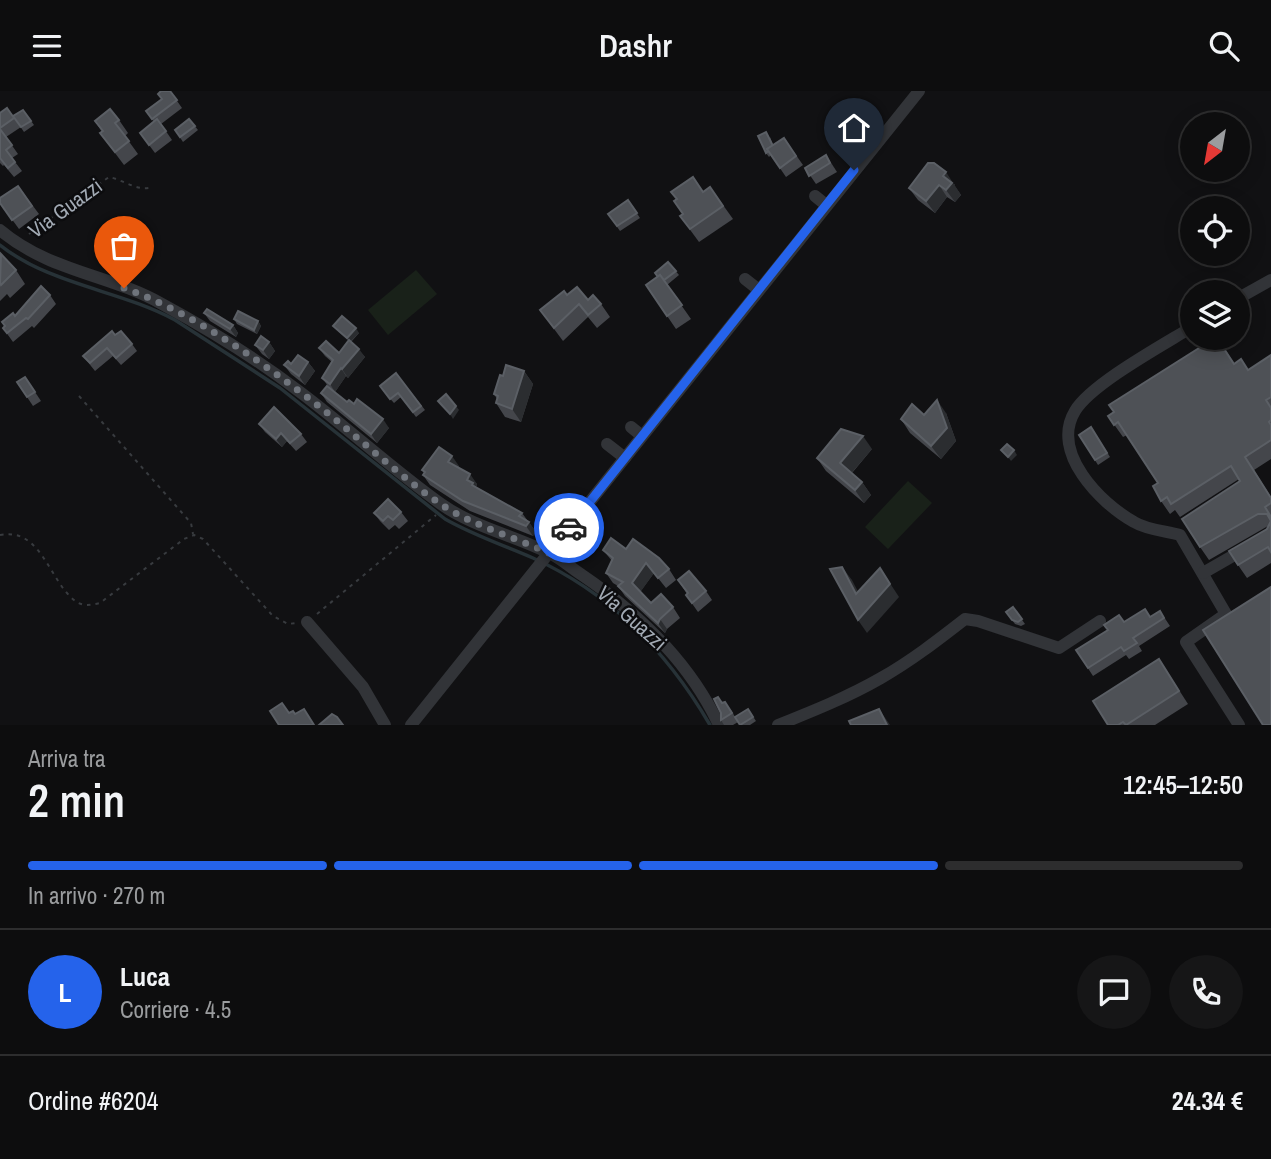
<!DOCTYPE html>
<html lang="it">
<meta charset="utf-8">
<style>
:root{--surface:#0d0d0e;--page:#161617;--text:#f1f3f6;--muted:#9a9c9e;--line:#2d2d2e;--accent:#2563eb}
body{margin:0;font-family:"Archivo Narrow",sans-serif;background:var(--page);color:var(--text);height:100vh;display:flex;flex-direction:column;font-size:26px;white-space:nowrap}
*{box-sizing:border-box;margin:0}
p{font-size:23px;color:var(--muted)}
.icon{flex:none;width:38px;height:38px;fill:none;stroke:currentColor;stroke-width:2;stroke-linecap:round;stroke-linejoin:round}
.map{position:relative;height:634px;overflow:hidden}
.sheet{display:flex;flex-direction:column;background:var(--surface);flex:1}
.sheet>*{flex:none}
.needle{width:46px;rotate:211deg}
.tools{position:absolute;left:1180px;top:21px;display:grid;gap:14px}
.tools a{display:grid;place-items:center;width:70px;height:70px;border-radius:50%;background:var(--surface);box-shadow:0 4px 18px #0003,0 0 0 2px var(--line);font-size:35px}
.pin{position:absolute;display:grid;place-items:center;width:60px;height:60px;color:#fff;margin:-72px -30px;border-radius:50% 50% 50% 0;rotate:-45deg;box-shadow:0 0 7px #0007}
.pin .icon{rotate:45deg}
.courier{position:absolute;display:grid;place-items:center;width:70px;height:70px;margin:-35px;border:5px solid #2563eb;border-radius:50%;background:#fff;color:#222;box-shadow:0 2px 9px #0007}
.headline em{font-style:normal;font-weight:600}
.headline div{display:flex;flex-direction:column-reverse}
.headline{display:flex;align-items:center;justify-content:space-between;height:119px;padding:0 28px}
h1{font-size:46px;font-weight:600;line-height:52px}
.bar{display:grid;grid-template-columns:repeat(4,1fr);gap:10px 7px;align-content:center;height:84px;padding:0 28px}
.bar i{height:9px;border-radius:5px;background:var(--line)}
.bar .active{background:var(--accent)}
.bar p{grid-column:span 4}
.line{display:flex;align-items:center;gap:18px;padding:0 28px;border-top:2px solid var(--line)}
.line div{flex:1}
.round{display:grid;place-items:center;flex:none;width:74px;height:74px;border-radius:37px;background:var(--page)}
header{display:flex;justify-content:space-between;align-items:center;height:91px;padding:0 28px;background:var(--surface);font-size:32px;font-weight:600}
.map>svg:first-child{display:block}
.pitch{fill:#192119}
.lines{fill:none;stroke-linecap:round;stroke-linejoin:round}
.stream{stroke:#273237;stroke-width:3.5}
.path{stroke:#383b3f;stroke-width:2;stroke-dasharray:3.5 5;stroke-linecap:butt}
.minor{stroke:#323438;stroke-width:12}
.wall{fill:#44464b}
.shaded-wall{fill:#2b2d30}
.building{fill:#4e5156;stroke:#5b5f65;stroke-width:2}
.done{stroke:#6f747c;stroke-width:7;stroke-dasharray:0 12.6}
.route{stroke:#2563eb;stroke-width:9}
.labels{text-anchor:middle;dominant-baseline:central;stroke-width:5;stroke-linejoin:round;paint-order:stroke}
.street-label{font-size:21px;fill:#a2aab4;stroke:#0c0c0e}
</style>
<header><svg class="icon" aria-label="menu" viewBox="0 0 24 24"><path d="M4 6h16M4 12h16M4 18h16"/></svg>Dashr<svg class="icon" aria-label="search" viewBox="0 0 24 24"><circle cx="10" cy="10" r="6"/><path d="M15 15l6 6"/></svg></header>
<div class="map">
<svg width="1271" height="634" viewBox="0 0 1271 634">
<rect width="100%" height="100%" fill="#111113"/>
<!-- pitch -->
<g class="pitch">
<path d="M416,179L437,203L388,244L368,219Z"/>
<path d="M908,390L932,412L888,458L865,436Z"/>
</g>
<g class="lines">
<!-- stream -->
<path class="stream" d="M0,154C50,194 120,199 175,229L280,297L445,428C473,444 503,454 533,467C610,502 668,562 710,634"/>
<!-- path -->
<g class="path">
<path d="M29,143L109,86C124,89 137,101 153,96"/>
<path d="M79,305L191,432L193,443"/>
<path d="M0,444C41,436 49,489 74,509C82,516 91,514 100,512L184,448L194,444L203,448L273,525L288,533L296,532"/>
<path d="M317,523L436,424"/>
</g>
<!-- minor -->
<g class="minor">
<path d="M815,105L826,114"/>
<path d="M0,139C50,181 109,183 162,213C210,239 257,268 300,301C348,337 392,378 441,413C472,435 512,444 547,461C559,466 570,476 582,484C638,522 690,572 719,634"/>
<path d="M745,188L759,199"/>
<path d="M1237,208L1271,189"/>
<path d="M1192,236C1163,254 1091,293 1075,320C1050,361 1100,412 1134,431C1147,439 1166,440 1180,444L1226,523L1186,551L1239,634"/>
<path d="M631,336L642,345"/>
<path d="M607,353L625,367"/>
<path d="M1203,482L1271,443"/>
<path d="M307,531L363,596L385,634"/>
<path d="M411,634L919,0"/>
<path d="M778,634C813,620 848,606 881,587C911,570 938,549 965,528L978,530L1059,557L1100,530"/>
</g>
</g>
<!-- wall -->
<g class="wall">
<path d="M170,0L182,17L161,33L172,49L155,62L140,42L154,31L146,20L162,8Z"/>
<path d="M7,17L21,36L6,46L18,63L12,67L22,80L14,86L4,74L3,75L0,72V22Z"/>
<path d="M23,19L34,34L24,41L13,25Z"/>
<path d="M189,28L198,39L183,51L175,39Z"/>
<path d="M119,29L128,42L125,45L138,63L124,74L100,42L102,41L95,30Z"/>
<path d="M770,46L773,54L784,47L803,74L786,86L771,64L769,66L766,62Z"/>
<path d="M826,64L837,81L816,93L805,77Z"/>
<path d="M955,93L954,94L961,104L955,111L947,106L935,122L918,109L909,97Z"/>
<path d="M18,95L39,123L19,138L0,112Z"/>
<path d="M710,96L733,128L699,151L680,125L703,101Z"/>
<path d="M628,109L640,127L620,140L608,123Z"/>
<path d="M0,164L16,179L25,193L10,207L7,203L0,210Z"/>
<path d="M668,171L679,184L667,194L691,228L676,238L646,194L658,186Z"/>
<path d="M50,204L56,213L34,237L32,235L13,251L3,237L15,225Z"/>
<path d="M567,204L588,209L601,213L610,226L597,237L588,226L563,250L540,219Z"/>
<path d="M204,222L233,234L238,242L236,246L210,230Z"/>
<path d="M234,228L258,230L261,235L257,243L237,233Z"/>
<path d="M333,235L359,242L351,251L365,266L348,287L346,285L335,301L328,295L322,287L332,271L325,265L319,257L339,262L349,250L337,239Z"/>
<path d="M115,244L132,253L137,260L121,274L113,265L95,280L83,265Z"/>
<path d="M269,251L275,260L269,268L262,263L255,254Z"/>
<path d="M1225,258L1234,272L1249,279L1271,264V368L1254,379L1271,406V472L1247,487L1238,474L1268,435L1209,469L1200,456L1240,390L1239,388L1180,426L1175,419L1170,423L1161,410L1158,392L1127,344L1123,346L1108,325Z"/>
<path d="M308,271L315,280L305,294L291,283L284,274Z"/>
<path d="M524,280L533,293L521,331L505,326L496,312L497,308L494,303L503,285Z"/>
<path d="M396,282L425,319L416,326L401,306L394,312L383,300Z"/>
<path d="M25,286L41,310L33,315L27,306Z"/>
<path d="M321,302L347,311L389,337L377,352L327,311Z"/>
<path d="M946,322L956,350L941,368L910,342L901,328L924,324Z"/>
<path d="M259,333L301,343L307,351L296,360L287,350L282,356L265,341Z"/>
<path d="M1091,336L1110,366L1098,374L1079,344Z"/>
<path d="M872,358L852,382L862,391L871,404L864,412L826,380L817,367Z"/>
<path d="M459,375L458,377L477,393L476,396L522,422L536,441L533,445L470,420L430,394L423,384L424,382L422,379Z"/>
<path d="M401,421L408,430L399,438L395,434L389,439L380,430L374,422Z"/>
<path d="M626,458L669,478L676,489L666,497L654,482L640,501L651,512L673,516L680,527L667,538L665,542L625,505L618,495L613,492L606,482L612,470L603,459Z"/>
<path d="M678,489L706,500L712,509L698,521L686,504L687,503Z"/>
<path d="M1013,516L1025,533L1021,535L1015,533L1006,521Z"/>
<path d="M1160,520L1170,535L1139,555L1142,560L1129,568L1126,564L1093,585L1076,559L1124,531L1151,525Z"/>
<path d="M1159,568L1188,613L1155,634H1108Z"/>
<path d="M722,612L731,619L738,631L733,634H724L721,629Z"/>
<path d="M748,618L756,630L750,634H740Z"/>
</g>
<!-- shaded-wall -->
<g class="shaded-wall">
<path d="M946,81L961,104L955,111L946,99L943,85Z"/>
<path d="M939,94L947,106L935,122L926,110Z"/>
<path d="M258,230L261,235L257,243L254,239Z"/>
<path d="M233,234L238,242L236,246L230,238Z"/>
<path d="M356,237L359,242L350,251L347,247Z"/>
<path d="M269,251L275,260L269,268L263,259Z"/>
<path d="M359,258L365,266L348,287L342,278Z"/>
<path d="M308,271L315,280L305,294L299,285Z"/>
<path d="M341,277L346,285L335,301L330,293Z"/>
<path d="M524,280L533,293L521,331L512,318Z"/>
<path d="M937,309L946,322L956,350L941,368L931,355Z"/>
<path d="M456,315L459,319L453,328L450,323Z"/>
<path d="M383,328L389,337L377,352L371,343Z"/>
<path d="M281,342L287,350L282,356L276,348Z"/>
<path d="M863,345L872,358L849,385L840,372Z"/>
<path d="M1014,359L1017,364L1011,370L1008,366Z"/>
<path d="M452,365L459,375L455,381L448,371Z"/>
<path d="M470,383L477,393L476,396L480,402L467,389Z"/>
<path d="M862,391L871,404L864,412L855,399Z"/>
<path d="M529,431L536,441L533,445L526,435Z"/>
<path d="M646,472L654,482L639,503L632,492Z"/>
<path d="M842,476L852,489L866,516L856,503Z"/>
<path d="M880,477L899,506L867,542L858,529Z"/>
<path d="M660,528L667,538L665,542L658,532Z"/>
<path d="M879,618L888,631L890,634H887Z"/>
</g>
<!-- building -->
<g class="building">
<path d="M161,0H170L177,9L152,28L146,20L162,8L158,3Z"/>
<path d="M7,17L14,27L0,37V22Z"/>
<path d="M110,18L119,29L115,32L129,50L115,61L100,42L103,40L95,30Z"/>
<path d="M23,19L31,30L21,36L13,25Z"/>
<path d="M157,28L166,40L149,54L140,42Z"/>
<path d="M189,28L195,35L180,46L175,39Z"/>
<path d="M0,38L12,54L6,59L15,71L8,77L0,67Z"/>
<path d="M766,41L773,55L767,58L768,60L766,62L758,45Z"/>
<path d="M784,47L796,65L780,77L767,58Z"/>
<path d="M826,64L830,72L809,85L805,77Z"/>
<path d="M928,72H934L946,81L943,85L952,92L946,99L939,94L926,110L909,97Z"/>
<path d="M693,86L703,101L710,96L723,115L690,138L680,125L683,123L674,110L677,108L671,101Z"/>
<path d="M18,95L32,115L12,129L0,112V107Z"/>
<path d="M628,109L637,122L617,135L608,123Z"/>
<path d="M1,163L16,179L1,194L0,192Z"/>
<path d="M668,171L676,180L664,189L660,184L658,186L655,182Z"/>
<path d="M660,184L682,214L667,225L646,194Z"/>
<path d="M41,195L50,204L28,228L26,227L7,242L3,237L5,235L2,231L13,222L15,225Z"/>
<path d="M577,196L588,209L593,204L601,213L588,224L579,213L554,237L540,219L564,200L567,204Z"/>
<path d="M207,218L233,234L230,238L204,222Z"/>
<path d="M238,220L258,230L254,239L234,228Z"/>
<path d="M342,225L356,237L347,247L333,235Z"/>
<path d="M112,240L115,244L121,240L132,253L116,267L107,257L90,272L83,265Z"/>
<path d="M261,245L269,251L263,259L255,254Z"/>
<path d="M1215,247H1217L1234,273L1241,268L1248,279L1271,264V306L1266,309L1271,317V329L1269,331L1271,334V349L1245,366L1271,407V412L1265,416L1271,426V461L1268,456L1238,474L1229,460L1267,438L1271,430L1267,423H1258L1200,456L1182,428L1240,390L1231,375L1171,413L1167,406L1161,410L1153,395L1158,392L1118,331L1114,334L1108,325L1114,321L1109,314Z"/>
<path d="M349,249L359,258L342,278L341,277L330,293L322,287L333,269L319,257L326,250L339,262Z"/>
<path d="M298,264L308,271L299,285L284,274L288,270L291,273Z"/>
<path d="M506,274L524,280L512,318L496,312L498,305L494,303L500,284L503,285Z"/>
<path d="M396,282L421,315L413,321L398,302L390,308L380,295Z"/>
<path d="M25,286L35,301L27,306L17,291Z"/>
<path d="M327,295L347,311L349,309L354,313L357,308L383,328L371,343L321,302Z"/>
<path d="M446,303L456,315L450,323L438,310Z"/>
<path d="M937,309L947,337L931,355L901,328L912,313L924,324Z"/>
<path d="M274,316L301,343L290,352L281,342L276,348L259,333Z"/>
<path d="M1091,336L1107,362L1095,369L1079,344Z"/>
<path d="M841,338L863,345L840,372L862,391L855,399L817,367Z"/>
<path d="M1007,353L1014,359L1008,366L1001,359Z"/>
<path d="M439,356L452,365L448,371L470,383L467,389L473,392L472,394L522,422L519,425L529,431L526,435L463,410L423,384L425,381L422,379Z"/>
<path d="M388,408L401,421L393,429L388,425L383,430L374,422Z"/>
<path d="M611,447L626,458L633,448L659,467L669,478L658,487L646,472L632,492L651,512L661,503L673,516L660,528L658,532L618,495L623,491L606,482L613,467L603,459Z"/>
<path d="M842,476L856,503L880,477L890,493L858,529L830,478Z"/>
<path d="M689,480L706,500L692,512L686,504L688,502L678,489Z"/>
<path d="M1271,496V634H1263L1203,539Z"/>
<path d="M1013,516L1022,528L1018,531L1012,529L1006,521Z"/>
<path d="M1145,518L1150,526L1160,520L1164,527L1133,547L1137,552L1124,560L1121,556L1088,577L1076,559L1108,539L1104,534L1119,524L1124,531Z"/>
<path d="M1159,568L1179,600L1126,634L1123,631L1118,634H1108L1093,610Z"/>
<path d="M718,606L722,612L725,611L732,622L721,629V622L714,608Z"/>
<path d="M282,612L289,622L293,620L295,623L304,618L314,634H279L270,620Z"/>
<path d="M748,618L753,626L740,634L735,626Z"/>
<path d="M879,618L887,634H851L849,630Z"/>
<path d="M332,623L337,626L343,634H319Z"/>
</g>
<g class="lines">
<!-- done -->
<path class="done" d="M124,197C187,220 246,260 299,300C348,336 392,380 442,414C474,435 514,446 549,462L569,437"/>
<!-- route -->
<path class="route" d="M569,437L854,79"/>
</g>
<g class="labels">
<!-- street labels -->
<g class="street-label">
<text transform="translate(65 117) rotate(-36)">Via Guazzi</text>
<text transform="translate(632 527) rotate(42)">Via Guazzi</text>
</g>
</g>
</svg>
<div class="tools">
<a><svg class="needle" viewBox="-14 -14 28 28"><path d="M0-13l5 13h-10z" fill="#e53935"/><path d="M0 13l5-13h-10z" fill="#9a9c9e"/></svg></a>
<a><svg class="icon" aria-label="locate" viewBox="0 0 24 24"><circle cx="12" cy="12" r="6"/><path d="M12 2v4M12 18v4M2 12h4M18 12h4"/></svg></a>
<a><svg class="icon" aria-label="layers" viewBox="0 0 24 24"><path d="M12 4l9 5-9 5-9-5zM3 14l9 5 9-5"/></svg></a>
</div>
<div class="pin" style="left:124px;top:197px;background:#ea580c"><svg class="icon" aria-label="bag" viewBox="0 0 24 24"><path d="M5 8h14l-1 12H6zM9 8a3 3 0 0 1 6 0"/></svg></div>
<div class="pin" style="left:854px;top:79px;background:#1f2937"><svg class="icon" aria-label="home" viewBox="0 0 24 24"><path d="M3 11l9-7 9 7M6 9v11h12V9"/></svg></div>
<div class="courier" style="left:569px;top:437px"><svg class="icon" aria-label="car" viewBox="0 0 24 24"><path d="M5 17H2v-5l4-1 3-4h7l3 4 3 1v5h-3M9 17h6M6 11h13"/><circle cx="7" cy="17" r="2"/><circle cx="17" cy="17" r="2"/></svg></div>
</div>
<section class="sheet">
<div class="headline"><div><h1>2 min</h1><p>Arriva tra</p></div><em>12:45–12:50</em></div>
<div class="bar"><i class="active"></i><i class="active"></i><i class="active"></i><i></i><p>In arrivo · 270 m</p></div>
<div class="line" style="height:126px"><b class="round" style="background:var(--accent);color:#fff">L</b><div><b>Luca</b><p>Corriere · 4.5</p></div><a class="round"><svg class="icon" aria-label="chat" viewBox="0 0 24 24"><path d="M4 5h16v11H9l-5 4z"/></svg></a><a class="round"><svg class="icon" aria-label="phone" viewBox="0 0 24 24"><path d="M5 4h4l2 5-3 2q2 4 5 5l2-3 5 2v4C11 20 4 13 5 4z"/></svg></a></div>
<div class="line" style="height:91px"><div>Ordine #6204</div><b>24.34 €</b></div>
</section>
